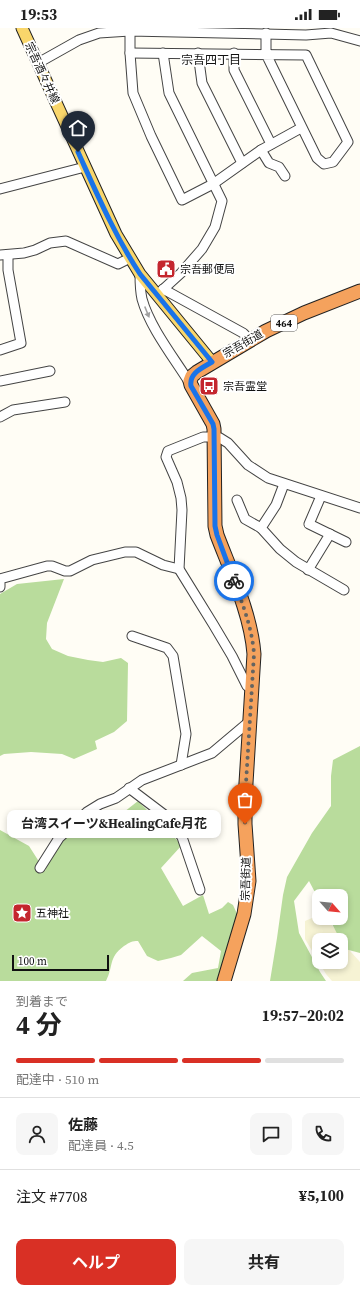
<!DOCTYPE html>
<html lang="ja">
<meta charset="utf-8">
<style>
:root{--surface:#fff;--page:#f6f6f6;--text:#222;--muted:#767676;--line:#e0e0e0;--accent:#d93025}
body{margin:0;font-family:"Source Serif 4","Noto Sans JP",serif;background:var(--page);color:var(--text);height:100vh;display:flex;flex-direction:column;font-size:15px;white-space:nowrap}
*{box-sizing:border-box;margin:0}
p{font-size:13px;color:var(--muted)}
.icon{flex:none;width:22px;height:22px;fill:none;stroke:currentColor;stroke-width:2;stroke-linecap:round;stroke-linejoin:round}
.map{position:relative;height:953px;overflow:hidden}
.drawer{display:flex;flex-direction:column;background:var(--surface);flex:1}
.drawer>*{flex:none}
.needle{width:26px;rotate:117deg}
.tools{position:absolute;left:312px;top:861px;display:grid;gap:8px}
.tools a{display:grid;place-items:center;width:36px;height:36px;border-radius:8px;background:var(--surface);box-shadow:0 2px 6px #0003;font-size:20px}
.scale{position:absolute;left:12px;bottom:10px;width:97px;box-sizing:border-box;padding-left:4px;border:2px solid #111;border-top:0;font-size:11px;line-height:14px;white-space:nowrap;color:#111;-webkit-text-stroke:3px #fff;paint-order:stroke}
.pin{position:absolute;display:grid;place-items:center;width:34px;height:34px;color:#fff;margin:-41px -17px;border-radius:50% 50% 50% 0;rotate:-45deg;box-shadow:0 0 4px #0007}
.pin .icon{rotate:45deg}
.courier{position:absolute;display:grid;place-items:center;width:40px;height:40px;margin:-20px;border:3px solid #1a73e8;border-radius:50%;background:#fff;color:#222;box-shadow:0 1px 5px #0007}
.bubble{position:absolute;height:28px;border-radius:8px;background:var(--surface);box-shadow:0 2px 6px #0003;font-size:13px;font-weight:700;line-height:28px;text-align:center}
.head em{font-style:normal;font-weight:700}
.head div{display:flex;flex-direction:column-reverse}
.head{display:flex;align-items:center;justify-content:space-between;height:68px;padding:0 16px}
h1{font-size:26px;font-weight:700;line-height:30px}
.bar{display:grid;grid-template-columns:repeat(4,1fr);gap:6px 4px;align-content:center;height:48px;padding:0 16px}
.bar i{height:5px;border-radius:3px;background:var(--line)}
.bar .selected{background:var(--accent)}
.bar p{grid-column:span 4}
.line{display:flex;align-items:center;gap:10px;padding:0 16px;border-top:1px solid var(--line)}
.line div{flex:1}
.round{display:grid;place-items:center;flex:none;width:42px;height:42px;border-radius:8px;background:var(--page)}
.primary-button{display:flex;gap:8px;margin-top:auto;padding:8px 16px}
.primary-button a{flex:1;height:46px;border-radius:8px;background:var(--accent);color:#fff;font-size:16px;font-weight:700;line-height:46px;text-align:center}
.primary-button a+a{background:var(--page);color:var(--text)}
.status{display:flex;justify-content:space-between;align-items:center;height:28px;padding:0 20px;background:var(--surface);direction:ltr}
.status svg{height:11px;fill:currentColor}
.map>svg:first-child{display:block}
.farmland{fill:#f6f3d4;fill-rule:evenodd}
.forest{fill:#b9dc9c}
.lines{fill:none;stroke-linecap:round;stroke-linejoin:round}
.minor-casing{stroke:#444;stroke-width:11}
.major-casing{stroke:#222;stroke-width:13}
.highway-casing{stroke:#222;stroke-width:15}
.minor{stroke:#fff;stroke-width:9}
.major{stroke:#f9d66b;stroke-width:11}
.highway{stroke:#f5a25d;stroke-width:13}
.oneway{fill:#a0a0a0}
.done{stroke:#646461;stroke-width:4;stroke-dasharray:0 7.2}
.route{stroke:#1a73e8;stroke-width:5}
.labels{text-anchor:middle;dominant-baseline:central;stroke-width:4;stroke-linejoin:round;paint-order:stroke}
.shield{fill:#fff;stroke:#585858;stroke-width:1}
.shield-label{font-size:10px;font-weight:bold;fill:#111}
.street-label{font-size:11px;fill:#111;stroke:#fff}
.poi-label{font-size:11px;fill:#111;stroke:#fff;text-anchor:start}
.neighbourhood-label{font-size:12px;fill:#111;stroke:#fff}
</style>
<div class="status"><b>19:53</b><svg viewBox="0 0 49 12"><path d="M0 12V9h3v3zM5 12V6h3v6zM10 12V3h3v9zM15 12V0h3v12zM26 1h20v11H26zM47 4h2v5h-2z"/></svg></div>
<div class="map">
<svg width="360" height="953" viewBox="0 0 360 953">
<rect width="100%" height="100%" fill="#fffdf5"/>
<!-- farmland -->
<path class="farmland" d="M319,887V890H327L351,924L360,934V953H332L326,946L305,911V893ZM319,912H341V934H319Z"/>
<!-- forest -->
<g class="forest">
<path d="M64,551L47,595L46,611L52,621L68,628L88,632L103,634L121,630L128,635L127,693L114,704L95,713L97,721L74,731L62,726L31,724L4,726L0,728V566L17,556Z"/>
<path d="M360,718V925L345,921L329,890H341V868H319V872L309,853L294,873L299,905L320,944L326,953H270L277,910L283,867L287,849L312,805L331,778V748L333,732Z"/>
<path d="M138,773L182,817L161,840L183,878L203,867L209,886L222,880L228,874L233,877L239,890L220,953H183L192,945L218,940L221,923L202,908L181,927L171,930L158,933L147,928L138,913C132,913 130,914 124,918C108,930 114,937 106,953H0V802L29,818L45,843L54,822L76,798L107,782L124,784Z"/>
</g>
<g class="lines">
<!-- minor casing -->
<g class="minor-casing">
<g id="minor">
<path d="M130,0V25L133,65L151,108L182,172L213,156L261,122L301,100"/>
<path d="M130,25L306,27L348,114L333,134L324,136L317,130L266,26V5"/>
<path d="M198,25L202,55L242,135"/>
<path d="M234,25V42L271,116"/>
<path d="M38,35L79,12L99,5L130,3L306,7L331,5L360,13"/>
<path d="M261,122L269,135L279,139L285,148"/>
<path d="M0,161L85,139"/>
<path d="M0,227L24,225L35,222L50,215L66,213L118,236L130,230"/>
<path d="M140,246C140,254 140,262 142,271C150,300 175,331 191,357"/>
<path d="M163,261L243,305L250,312"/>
<path d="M158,266L181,245L202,221L215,199L222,173L169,65L163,25"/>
<path d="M0,322L21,315L8,242V227"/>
<path d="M0,353L50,343"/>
<path d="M0,389L13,382L65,374"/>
<path d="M284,456L276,477L261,500L280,521L296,534L344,562"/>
<path d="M321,468L309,496L346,514"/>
<path d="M237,472L245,491L261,500"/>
<path d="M308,542L330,506"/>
<path d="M0,559V551L47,538H52L65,543H70L92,532L125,524H136L163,537L179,541"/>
<path d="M132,608L167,620L173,628L186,706L181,737"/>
<path d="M252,660L247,658L232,628L213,596L179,541L182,482L181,470L177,454L166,429L168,423L203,409H215L220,410L228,415L248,437L268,450L360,480"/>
<path d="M129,760L166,788L182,809L200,862"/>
<path d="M40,840L59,810L87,784L100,776L116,770L142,752L212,725L250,693"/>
</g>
</g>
<!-- major casing -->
<g class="major-casing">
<path id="major" d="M22,0L116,206L140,246L212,334"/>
</g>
<!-- highway casing -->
<g class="highway-casing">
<path id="highway" d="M224,953L244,886L249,853L245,796V771L254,626C251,586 231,544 217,507L215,498L214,401L213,396L191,357L190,353L192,348L197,344L266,303L304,285L360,263"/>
</g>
<!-- minor -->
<use href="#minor" class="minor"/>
<!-- major -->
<use href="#major" class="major"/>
<!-- highway -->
<use href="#highway" class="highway"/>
</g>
<!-- one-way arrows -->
<defs><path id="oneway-solid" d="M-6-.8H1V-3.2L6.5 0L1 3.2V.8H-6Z"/></defs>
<use class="oneway" href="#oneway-solid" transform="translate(147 284) rotate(68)"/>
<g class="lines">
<!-- done -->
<path class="done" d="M234,553C243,577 252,600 254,626L245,771V796"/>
<!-- route -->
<path class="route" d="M78,124C97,166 115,208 140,246L212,334C202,340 189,345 191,358L213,396L214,401L215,498L217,507L234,553"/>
</g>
<!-- icons -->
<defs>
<g id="civic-square" transform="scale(1)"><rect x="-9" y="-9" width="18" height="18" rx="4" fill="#c4262e" stroke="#fff"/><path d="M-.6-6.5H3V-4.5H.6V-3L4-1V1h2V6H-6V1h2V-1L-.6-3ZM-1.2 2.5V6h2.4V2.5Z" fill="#fff"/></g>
<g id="bus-square" transform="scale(1)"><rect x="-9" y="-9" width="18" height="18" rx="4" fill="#c4262e" stroke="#fff"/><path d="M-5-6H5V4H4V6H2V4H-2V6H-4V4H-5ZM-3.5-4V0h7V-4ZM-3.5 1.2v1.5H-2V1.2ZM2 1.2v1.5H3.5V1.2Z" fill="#fff"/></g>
<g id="sight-square" transform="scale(1)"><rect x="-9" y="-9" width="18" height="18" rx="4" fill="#c4262e" stroke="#fff"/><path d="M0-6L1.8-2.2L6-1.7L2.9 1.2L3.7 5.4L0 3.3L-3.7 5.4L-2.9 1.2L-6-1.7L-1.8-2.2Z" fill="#fff"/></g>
</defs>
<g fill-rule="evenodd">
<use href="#civic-square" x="166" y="241"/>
<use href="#bus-square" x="209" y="358"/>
<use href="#sight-square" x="22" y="885"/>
</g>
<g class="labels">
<!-- shield labels -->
<rect class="shield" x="271" y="287" width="26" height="16" rx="3"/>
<g class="shield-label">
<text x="284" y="295">464</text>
</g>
<!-- street labels -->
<g class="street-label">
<text transform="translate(42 45) rotate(65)">宗吾酒々井線</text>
<text transform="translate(243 316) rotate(-30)">宗吾街道</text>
<text transform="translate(246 851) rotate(-89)">宗吾街道</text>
</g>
<!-- poi labels -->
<g class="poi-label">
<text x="180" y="241">宗吾郵便局</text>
<text x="223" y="358">宗吾霊堂</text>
<text x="36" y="885">五神社</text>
</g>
<!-- neighbourhood labels -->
<g class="neighbourhood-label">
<text x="211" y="32">宗吾四丁目</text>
</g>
</g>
</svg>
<div class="tools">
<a><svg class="needle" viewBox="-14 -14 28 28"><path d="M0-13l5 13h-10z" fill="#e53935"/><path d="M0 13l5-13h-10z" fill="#767676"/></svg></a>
<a><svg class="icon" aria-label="layers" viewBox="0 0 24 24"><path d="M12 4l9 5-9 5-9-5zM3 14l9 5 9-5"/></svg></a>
</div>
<div class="scale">100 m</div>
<div class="pin" style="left:245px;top:796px;background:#ea580c"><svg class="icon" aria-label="bag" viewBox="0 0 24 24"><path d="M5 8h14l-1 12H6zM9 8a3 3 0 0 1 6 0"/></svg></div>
<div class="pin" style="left:78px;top:124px;background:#1f2937"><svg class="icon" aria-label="home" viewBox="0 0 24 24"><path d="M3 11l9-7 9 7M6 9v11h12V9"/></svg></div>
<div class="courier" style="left:234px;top:553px"><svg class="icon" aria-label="bike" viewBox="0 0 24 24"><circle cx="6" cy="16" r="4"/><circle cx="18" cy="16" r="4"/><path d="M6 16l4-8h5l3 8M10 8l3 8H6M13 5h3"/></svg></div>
<div class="bubble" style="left:7px;top:782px;width:214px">台湾スイーツ&amp;HealingCafe月花</div>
</div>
<section class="drawer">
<div class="head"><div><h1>4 分</h1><p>到着まで</p></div><em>19:57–20:02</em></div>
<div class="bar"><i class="selected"></i><i class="selected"></i><i class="selected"></i><i></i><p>配達中 · 510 m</p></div>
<div class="line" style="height:72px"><a class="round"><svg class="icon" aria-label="person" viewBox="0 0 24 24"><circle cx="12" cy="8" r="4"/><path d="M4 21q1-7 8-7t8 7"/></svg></a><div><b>佐藤</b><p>配達員 · 4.5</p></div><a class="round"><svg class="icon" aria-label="chat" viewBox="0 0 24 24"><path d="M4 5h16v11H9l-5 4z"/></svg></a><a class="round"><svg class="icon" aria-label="phone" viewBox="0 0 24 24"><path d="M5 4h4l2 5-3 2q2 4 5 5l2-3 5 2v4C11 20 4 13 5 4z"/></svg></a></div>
<div class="line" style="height:52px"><div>注文 #7708</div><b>¥5,100</b></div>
<div class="primary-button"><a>ヘルプ</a><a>共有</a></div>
</section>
